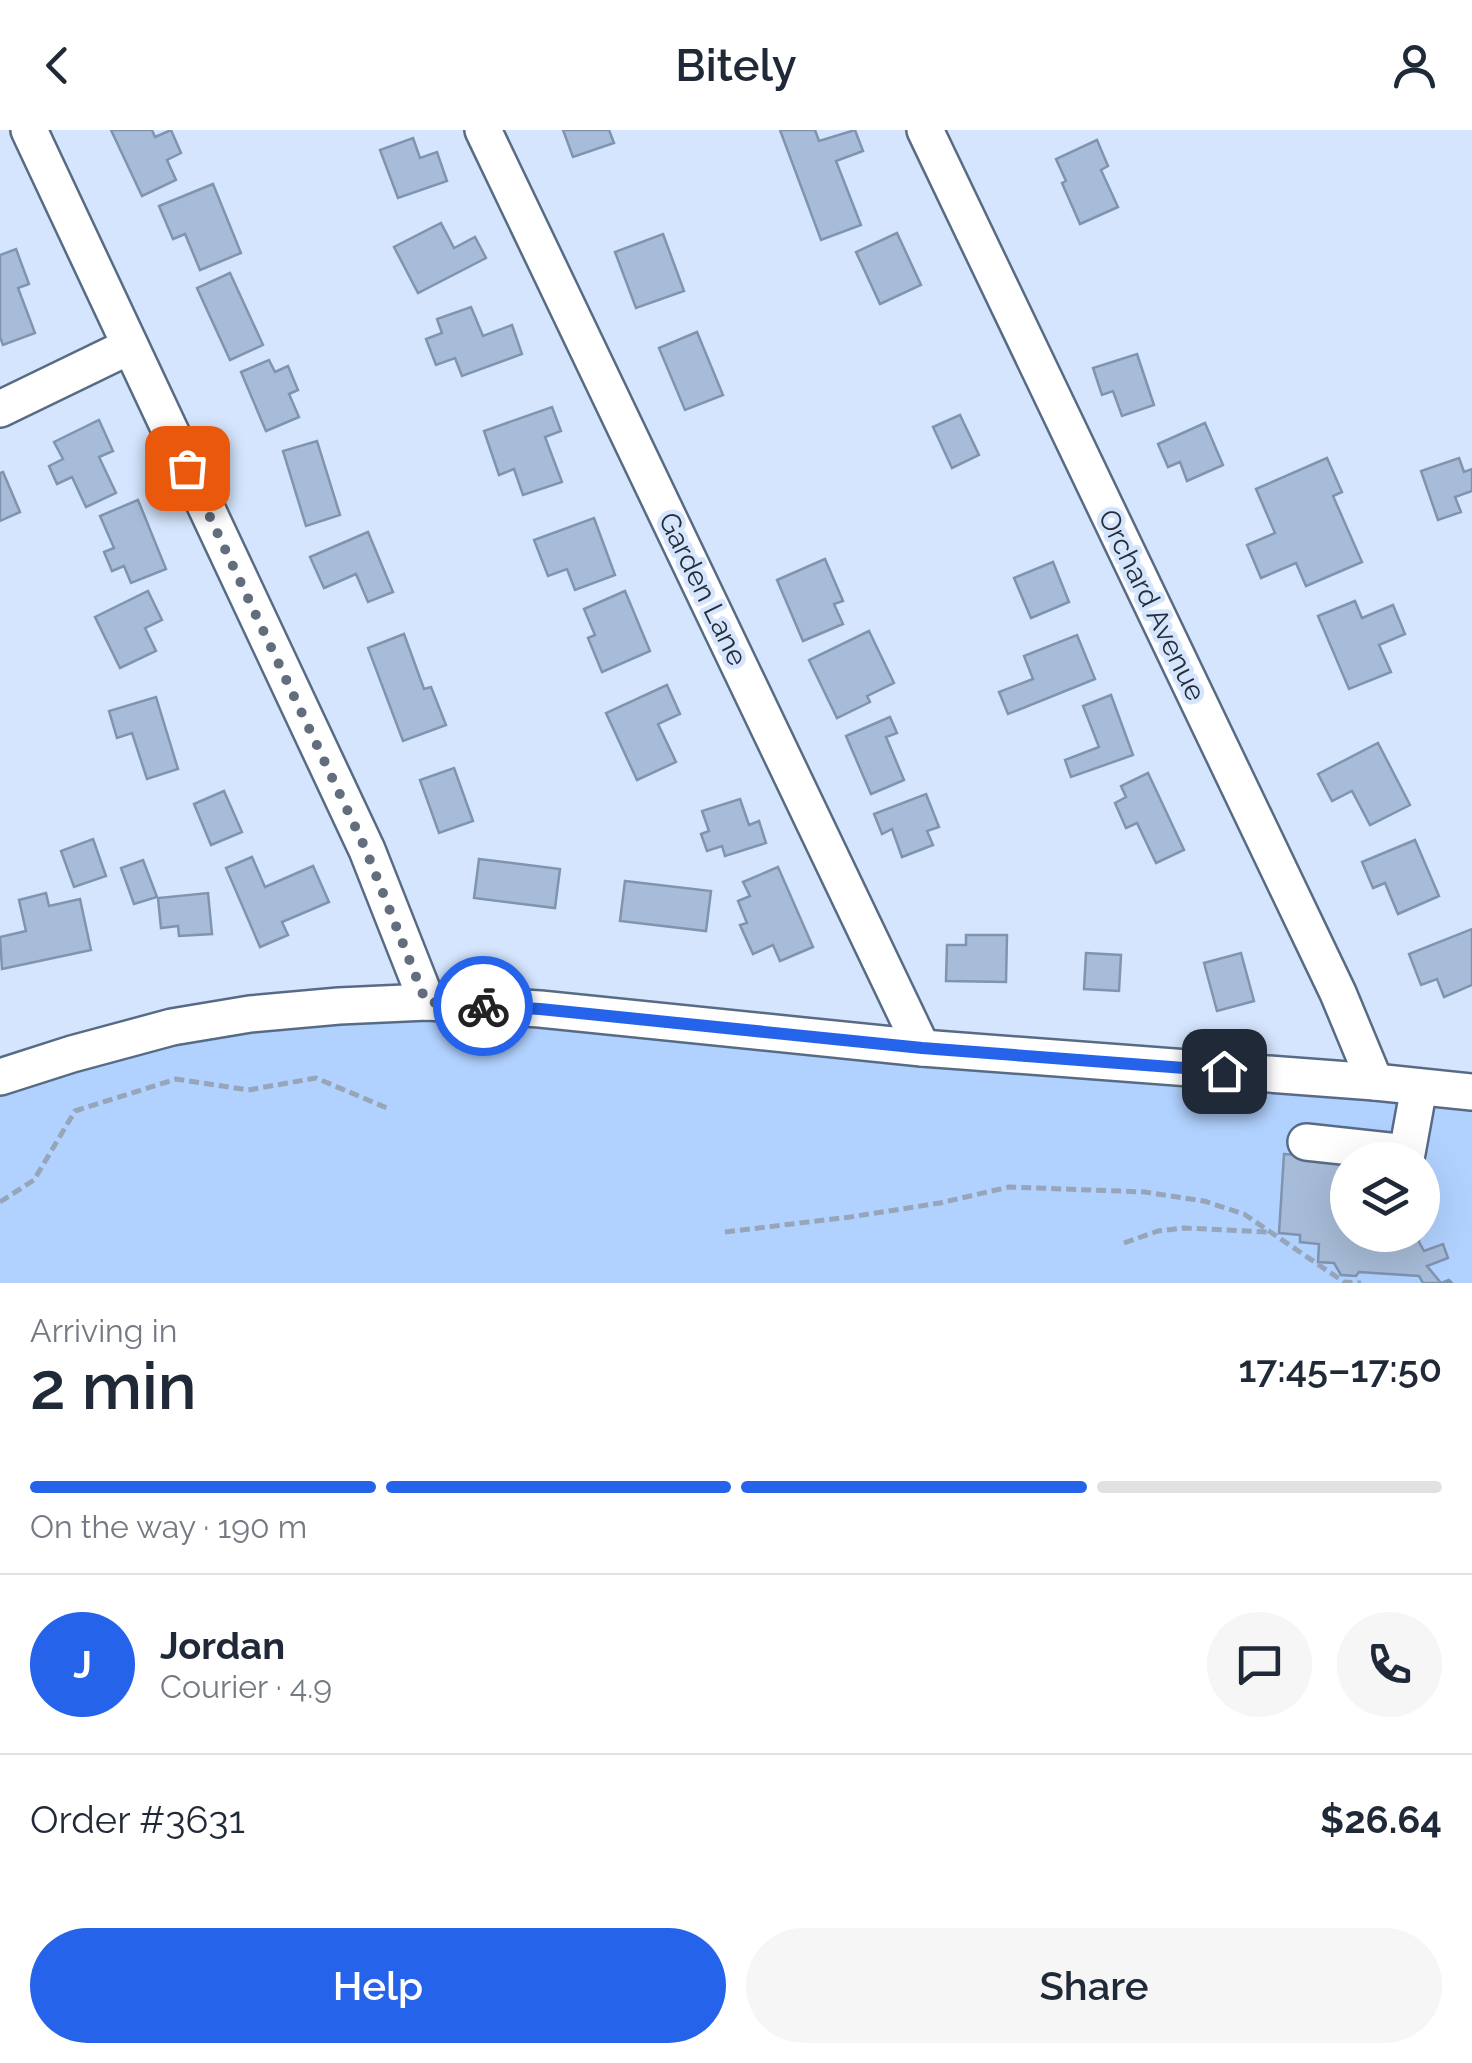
<!DOCTYPE html>
<meta charset="utf-8">
<style>
:root{--surface:#fff;--page:#f6f6f7;--text:#1f2937;--muted:#747a83;--line:#e0e1e3;--accent:#2563eb}
body{margin:0;font-family:Raleway,sans-serif;background:var(--page);color:var(--text);height:100vh;display:flex;flex-direction:column;font-size:38px;white-space:nowrap}
*{box-sizing:border-box;margin:0}
p{font-size:32px;color:var(--muted)}
.icon{flex:none;width:55px;height:55px;fill:none;stroke:currentColor;stroke-width:2;stroke-linecap:round;stroke-linejoin:round}
.map{position:relative;height:1153px;overflow:hidden}
.sheet{display:flex;flex-direction:column;background:var(--surface);flex:1}
.sheet>*{flex:none}
.buttons{position:absolute;left:1330px;top:1012px;display:grid;gap:20px}
.buttons a{display:grid;place-items:center;width:110px;height:110px;border-radius:50%;background:var(--surface);box-shadow:0 10px 40px #0002;font-size:50px}
.pin{position:absolute;display:grid;place-items:center;width:85px;height:85px;color:#fff;margin:-42px;border-radius:20px;box-shadow:0 5px 15px #0006}
.courier{position:absolute;display:grid;place-items:center;width:100px;height:100px;margin:-50px;border:8px solid #2563eb;border-radius:50%;background:#fff;color:#222;box-shadow:0 2px 12px #0007}
.overview em{font-style:normal;font-weight:600}
.overview div{display:flex;flex-direction:column-reverse}
.overview{display:flex;align-items:center;justify-content:space-between;height:170px;padding:0 30px}
h1{font-size:65px;font-weight:600;line-height:75px}
.bar{display:grid;grid-template-columns:repeat(4,1fr);gap:15px 10px;align-content:center;height:120px;padding:0 30px}
.bar i{height:12px;border-radius:8px;background:var(--line)}
.bar .current{background:var(--accent)}
.bar p{grid-column:span 4}
.line{display:flex;align-items:center;gap:25px;padding:0 30px;border-top:2px solid var(--line)}
.line div{flex:1}
.round{display:grid;place-items:center;flex:none;width:105px;height:105px;border-radius:52px;background:var(--page)}
.cta{display:flex;gap:20px;margin-top:auto;padding:20px 30px}
.cta a{flex:1;height:115px;border-radius:60px;background:var(--accent);color:#fff;font-size:40px;font-weight:600;line-height:115px;text-align:center}
.cta a+a{background:var(--page);color:var(--text)}
header{display:flex;justify-content:space-between;align-items:center;height:130px;padding:0 30px;background:var(--surface);font-size:45px;font-weight:600}
.map>svg:first-child{display:block}
.green{fill:#b1d2ff;fill-rule:evenodd}
.building{fill:#a7bcd8;stroke:#8094af;stroke-width:2.5}
.lines{fill:none;stroke-linecap:round;stroke-linejoin:round}
.minor-casing{stroke:#586b85;stroke-width:40}
.path{stroke:#97a5b8;stroke-width:5;stroke-dasharray:10 5;stroke-linecap:butt}
.minor{stroke:#fff;stroke-width:35}
.done{stroke:#626d7d;stroke-width:10;stroke-dasharray:0 18}
.route{stroke:#2563eb;stroke-width:12}
.labels{text-anchor:middle;dominant-baseline:central;stroke-width:9;stroke-linejoin:round;paint-order:stroke}
.street-label{font-size:28px;fill:#252d38;stroke:#d4e5fd}
</style>
<header><svg class="icon" aria-label="back" viewBox="0 0 24 24"><path d="M15 5l-7 7 7 7"/></svg>Bitely<svg class="icon" aria-label="person" viewBox="0 0 24 24"><circle cx="12" cy="8" r="4"/><path d="M4 21q1-7 8-7t8 7"/></svg></header>
<div class="map">
<svg width="1472" height="1153" viewBox="0 0 1472 1153">
<rect width="100%" height="100%" fill="#d4e5fd"/>
<!-- green -->
<path class="green" d="M427,872L1472,962V1153H0V948L172,897ZM1348,1030H1422V1105H1348Z"/>
<!-- building -->
<g class="building">
<path d="M111,0H152L155,7L171,0L181,23L167,30L176,50L142,66Z"/>
<path d="M563,0H609L614,13L573,27Z"/>
<path d="M780,0H815L819,11L855,0L863,21L836,31L861,95L821,110Z"/>
<path d="M413,8L420,28L437,22L447,51L398,68L380,20Z"/>
<path d="M1097,10L1108,36L1101,40L1118,77L1080,94L1062,53L1066,51L1056,29Z"/>
<path d="M213,54L241,123L200,140L185,104L173,109L159,76Z"/>
<path d="M441,93L454,118L475,107L486,128L418,163L394,117Z"/>
<path d="M897,103L921,155L880,174L856,122Z"/>
<path d="M663,104L684,161L636,178L615,122Z"/>
<path d="M16,119L29,154L18,158L35,203L3,215L0,207V125Z"/>
<path d="M230,143L263,215L230,230L197,158Z"/>
<path d="M471,177L483,206L512,195L522,224L462,246L455,228L436,235L426,209L442,203L437,189Z"/>
<path d="M697,202L723,265L685,280L659,218Z"/>
<path d="M1137,224L1154,275L1122,286L1113,261L1102,265L1093,238Z"/>
<path d="M269,230L275,242L288,236L298,260L289,264L299,287L266,301L241,242Z"/>
<path d="M552,277L561,301L545,307L562,352L523,365L514,339L499,345L484,301Z"/>
<path d="M960,285L979,325L952,338L933,297Z"/>
<path d="M99,290L113,321L99,327L116,363L86,377L72,347L57,354L49,336L63,329L54,312Z"/>
<path d="M1205,293L1223,335L1187,351L1180,332L1168,337L1158,314Z"/>
<path d="M317,311L340,385L306,396L283,321Z"/>
<path d="M1327,328L1342,362L1333,366L1362,432L1306,456L1296,433L1261,448L1247,415L1275,403L1256,359Z"/>
<path d="M1459,328L1464,342L1472,339V361L1455,367L1461,382L1438,390L1421,341Z"/>
<path d="M3,342L20,382L0,391V343Z"/>
<path d="M138,370L166,439L131,453L124,436L112,441L104,422L114,418L100,386Z"/>
<path d="M594,388L615,445L575,460L567,439L548,446L534,410Z"/>
<path d="M368,402L393,462L368,472L356,444L324,458L310,427Z"/>
<path d="M825,429L843,471L834,474L843,494L803,511L777,450Z"/>
<path d="M1053,432L1069,472L1031,488L1014,448Z"/>
<path d="M148,461L162,490L145,498L156,521L120,538L95,487Z"/>
<path d="M625,461L650,521L602,542L588,508L595,505L584,479Z"/>
<path d="M1355,471L1362,488L1393,475L1405,504L1379,515L1391,542L1349,559L1318,486Z"/>
<path d="M869,501L894,553L867,566L870,572L837,588L809,530Z"/>
<path d="M404,504L424,559L431,557L446,595L403,611L368,518Z"/>
<path d="M1077,505L1095,549L1008,584L999,562L1033,549L1024,526Z"/>
<path d="M667,555L680,584L658,594L676,632L637,650L606,583Z"/>
<path d="M1111,565L1133,625L1071,647L1065,630L1099,617L1083,576Z"/>
<path d="M156,567L178,639L147,649L132,603L117,608L109,581Z"/>
<path d="M890,587L897,603L886,607L904,650L871,664L846,606Z"/>
<path d="M1378,613L1410,675L1370,695L1352,661L1332,671L1318,644Z"/>
<path d="M454,638L473,691L439,703L420,650Z"/>
<path d="M1148,643L1184,720L1156,733L1137,693L1126,698L1115,673L1126,667L1121,656Z"/>
<path d="M224,661L242,702L211,715L194,674Z"/>
<path d="M926,664L939,697L927,701L933,715L902,727L892,699L882,704L874,684Z"/>
<path d="M740,669L749,695L759,691L766,713L725,726L722,716L707,721L701,704L709,701L702,681Z"/>
<path d="M93,709L106,746L74,757L61,721Z"/>
<path d="M1415,710L1439,766L1398,784L1385,753L1373,758L1362,732Z"/>
<path d="M252,727L265,757L313,736L329,772L282,792L288,805L260,817L226,738Z"/>
<path d="M479,729L560,739L555,778L474,768Z"/>
<path d="M143,730L157,767L134,774L121,738Z"/>
<path d="M778,737L813,817L780,831L773,815L753,824L740,795L747,793L738,771L750,766L743,752Z"/>
<path d="M625,751L711,761L706,801L620,791Z"/>
<path d="M46,763L49,776L80,769L91,820L2,839L0,807L26,801L19,770Z"/>
<path d="M208,763L212,804L179,806L178,796L161,798L158,768Z"/>
<path d="M1472,799V855L1444,867L1437,849L1421,855L1409,824Z"/>
<path d="M966,805H1007L1006,852L946,851L947,815H966Z"/>
<path d="M1086,823L1121,825L1119,861L1084,859Z"/>
<path d="M1241,823L1254,871L1217,881L1204,833Z"/>
<path d="M1284,1024L1343,1028L1341,1056H1348V1105H1419V1112L1424,1121L1443,1114L1448,1128L1427,1136L1441,1153L1449,1150L1452,1153H1423L1419,1146L1359,1142L1356,1146L1341,1145L1334,1133L1318,1132L1319,1114L1300,1112V1105L1279,1103Z"/>
</g>
<g class="lines">
<!-- minor casing -->
<g class="minor-casing">
<g id="minor">
<path d="M29,0L367,720L427,872"/>
<path d="M483,0L922,918"/>
<path d="M925,0L1338,863L1375,952"/>
<path d="M0,279L130,216"/>
<path d="M0,947L72,924L172,897L250,884L339,876L427,872L540,879L922,918L1375,952L1472,962"/>
<path d="M1306,1012L1407,1023L1419,957"/>
</g>
</g>
<!-- path -->
<g class="path">
<path d="M0,1072L34,1050L75,981L176,949L248,960L316,948L387,978"/>
<path d="M725,1102L850,1087L940,1073L1009,1057L1145,1062L1204,1071L1244,1084L1344,1152L1361,1153"/>
<path d="M1124,1113L1158,1101L1184,1098L1267,1102"/>
</g>
<!-- minor -->
<use href="#minor" class="minor"/>
</g>
<g class="lines">
<!-- done -->
<path class="done" d="M187,338L366,720L426,872L483,876"/>
<!-- route -->
<path class="route" d="M483,876L540,879L922,918L1224,941"/>
</g>
<g class="labels">
<!-- street labels -->
<g class="street-label">
<text transform="translate(703 459) rotate(64)">Garden Lane</text>
<text transform="translate(1152 475) rotate(64)">Orchard Avenue</text>
</g>
</g>
</svg>
<div class="buttons">
<a><svg class="icon" aria-label="layers" viewBox="0 0 24 24"><path d="M12 4l9 5-9 5-9-5zM3 14l9 5 9-5"/></svg></a>
</div>
<div class="pin" style="left:187px;top:338px;background:#ea580c"><svg class="icon" aria-label="bag" viewBox="0 0 24 24"><path d="M5 8h14l-1 12H6zM9 8a3 3 0 0 1 6 0"/></svg></div>
<div class="pin" style="left:1224px;top:941px;background:#1f2937"><svg class="icon" aria-label="home" viewBox="0 0 24 24"><path d="M3 11l9-7 9 7M6 9v11h12V9"/></svg></div>
<div class="courier" style="left:483px;top:876px"><svg class="icon" aria-label="bike" viewBox="0 0 24 24"><circle cx="6" cy="16" r="4"/><circle cx="18" cy="16" r="4"/><path d="M6 16l4-8h5l3 8M10 8l3 8H6M13 5h3"/></svg></div>
</div>
<section class="sheet">
<div class="overview"><div><h1>2 min</h1><p>Arriving in</p></div><em>17:45–17:50</em></div>
<div class="bar"><i class="current"></i><i class="current"></i><i class="current"></i><i></i><p>On the way · 190 m</p></div>
<div class="line" style="height:180px"><b class="round" style="background:var(--accent);color:#fff">J</b><div><b>Jordan</b><p>Courier · 4.9</p></div><a class="round"><svg class="icon" aria-label="chat" viewBox="0 0 24 24"><path d="M4 5h16v11H9l-5 4z"/></svg></a><a class="round"><svg class="icon" aria-label="phone" viewBox="0 0 24 24"><path d="M5 4h4l2 5-3 2q2 4 5 5l2-3 5 2v4C11 20 4 13 5 4z"/></svg></a></div>
<div class="line" style="height:130px"><div>Order #3631</div><b>$26.64</b></div>
<div class="cta"><a>Help</a><a>Share</a></div>
</section>
